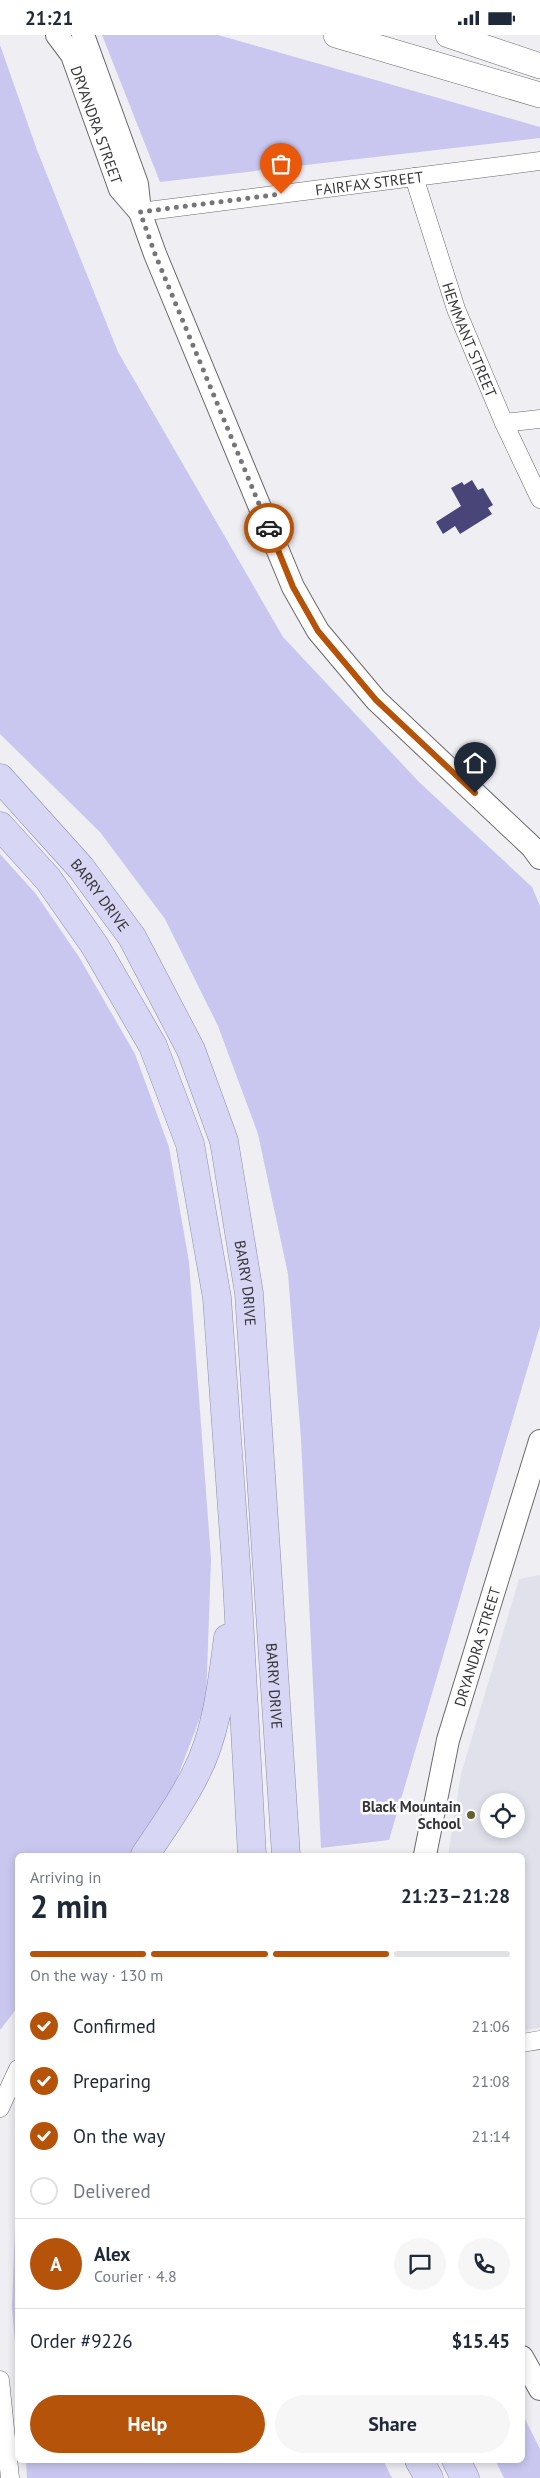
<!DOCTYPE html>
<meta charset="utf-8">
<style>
:root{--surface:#fff;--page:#f6f6f7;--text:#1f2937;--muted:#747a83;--line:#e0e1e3;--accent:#b45309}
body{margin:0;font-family:"PT Sans",sans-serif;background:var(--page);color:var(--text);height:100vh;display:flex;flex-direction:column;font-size:19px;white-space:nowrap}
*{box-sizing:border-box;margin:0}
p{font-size:16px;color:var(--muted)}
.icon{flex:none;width:28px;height:28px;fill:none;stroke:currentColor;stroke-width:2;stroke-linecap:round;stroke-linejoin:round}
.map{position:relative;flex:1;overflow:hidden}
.details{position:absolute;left:15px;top:1818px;width:510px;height:610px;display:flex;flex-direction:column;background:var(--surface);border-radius:8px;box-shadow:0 2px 8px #0003}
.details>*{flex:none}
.fabs{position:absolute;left:480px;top:1758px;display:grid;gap:10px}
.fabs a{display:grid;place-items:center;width:45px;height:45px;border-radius:50%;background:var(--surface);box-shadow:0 2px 8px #0003;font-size:25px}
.pin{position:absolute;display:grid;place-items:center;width:42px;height:42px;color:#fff;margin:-51px -21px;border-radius:50% 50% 50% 0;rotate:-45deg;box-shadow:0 0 5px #0007}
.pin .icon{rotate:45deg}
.courier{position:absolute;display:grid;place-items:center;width:50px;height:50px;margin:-25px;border:4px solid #b45309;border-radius:50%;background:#fff;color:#222;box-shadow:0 1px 6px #0007}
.head em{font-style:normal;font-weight:700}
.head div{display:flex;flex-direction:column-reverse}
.head{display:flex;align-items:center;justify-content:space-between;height:85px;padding:0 15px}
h1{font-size:32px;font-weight:700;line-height:38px}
.bar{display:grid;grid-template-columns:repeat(4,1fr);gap:8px 5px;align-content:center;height:60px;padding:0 15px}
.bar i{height:6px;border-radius:4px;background:var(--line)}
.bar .current{background:var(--accent)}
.bar p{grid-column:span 4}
.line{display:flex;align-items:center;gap:12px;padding:0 15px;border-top:1px solid var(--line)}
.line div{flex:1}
.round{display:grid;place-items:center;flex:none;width:52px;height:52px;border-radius:26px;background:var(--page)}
ol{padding:0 15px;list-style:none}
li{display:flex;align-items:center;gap:15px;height:55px}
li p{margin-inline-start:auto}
li .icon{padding:5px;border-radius:50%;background:var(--accent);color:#fff;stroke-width:4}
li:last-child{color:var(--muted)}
li i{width:28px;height:28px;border:2px solid var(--line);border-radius:50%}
.primary-button{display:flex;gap:10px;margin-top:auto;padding:10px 15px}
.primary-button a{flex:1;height:58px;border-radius:30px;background:var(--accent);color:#fff;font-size:20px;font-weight:700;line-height:58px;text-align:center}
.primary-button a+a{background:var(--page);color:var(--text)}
.status{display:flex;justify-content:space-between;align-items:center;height:35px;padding:0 25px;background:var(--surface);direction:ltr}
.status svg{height:14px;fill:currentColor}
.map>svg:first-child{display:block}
.built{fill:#e1e1ec;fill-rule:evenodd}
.green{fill:#c9c7f0}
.building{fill:#4a4578}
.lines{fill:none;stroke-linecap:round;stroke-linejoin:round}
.minor-casing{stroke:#69696d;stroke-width:19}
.tertiary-casing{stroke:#69696d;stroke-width:24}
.secondary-casing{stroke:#69696d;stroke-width:26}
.primary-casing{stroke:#8d8cad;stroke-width:29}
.minor{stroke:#fff;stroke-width:18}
.tertiary{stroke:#fff;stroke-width:22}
.secondary{stroke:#fff;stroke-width:25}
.primary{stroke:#d7d6f4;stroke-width:28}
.done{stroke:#767679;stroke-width:5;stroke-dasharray:0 9}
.route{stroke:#b45309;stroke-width:6}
.poi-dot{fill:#62612d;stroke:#fcfcff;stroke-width:2}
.labels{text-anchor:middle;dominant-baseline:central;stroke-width:5;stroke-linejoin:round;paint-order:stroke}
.street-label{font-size:15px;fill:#363638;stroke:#fcfcff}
.poi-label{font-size:15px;font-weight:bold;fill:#363638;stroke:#fcfcff;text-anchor:end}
</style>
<div class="status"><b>21:21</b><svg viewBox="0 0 49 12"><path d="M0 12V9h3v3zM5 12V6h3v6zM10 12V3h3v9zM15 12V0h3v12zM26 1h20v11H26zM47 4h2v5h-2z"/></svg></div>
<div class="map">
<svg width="540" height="2443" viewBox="0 0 540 2443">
<rect width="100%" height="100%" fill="#eeeef3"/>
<!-- built -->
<path class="built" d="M540,1540V1993L523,1995L522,1820H448L461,1739L519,1544ZM489,1766H516V1794H489Z"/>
<!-- green -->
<g class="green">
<path d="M102,0H218L540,92V103L160,147Z"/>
<path d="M0,10L37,115L118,317L283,602L419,747L532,852L540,871V1291L389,1805L321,1813L301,1404L288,1239L258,1099L218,991L165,884L100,797L0,699Z"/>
<path d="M0,819L36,859L79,922L135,1019L169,1112L189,1227L211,1524L206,1667L168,1767L131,1820H18L17,1973L0,1995Z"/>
<path d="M17,2136V2135V2331L12,2273Z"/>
<path d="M523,2380L540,2414V2443H504L495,2425H522Z"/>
<path d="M26,2425H383L392,2443H27Z"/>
</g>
<!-- building -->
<path class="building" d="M472,445L478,455L483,453L493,470L488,473L492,479L460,499L455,491L443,499L436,487L461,471L451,453L462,447L464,450Z"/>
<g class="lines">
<!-- minor casing -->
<g class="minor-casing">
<g id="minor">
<path id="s1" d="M414,142L456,274L504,388L540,464"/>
<path id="s2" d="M140,177L540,126"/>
<path d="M504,388L540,384"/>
<path d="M522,2008L540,2005"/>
<path d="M0,2073L18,2034"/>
<path d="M0,2345L10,2443"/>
</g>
</g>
<!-- tertiary casing -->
<g class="tertiary-casing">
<g id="tertiary">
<path id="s3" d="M57,0L72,20L120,154L140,177"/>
<path d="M83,0L137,149L140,177L155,219L293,552L318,596L376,665L532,812L540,823"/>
<path id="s4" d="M425,1820L448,1705L540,1406"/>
<path d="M522,2322L540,2354"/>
</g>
</g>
<!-- secondary casing -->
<g class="secondary-casing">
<g id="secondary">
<path d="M336,0L540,60"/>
<path d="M448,0L540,31"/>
</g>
</g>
<!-- primary casing -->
<g class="primary-casing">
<g id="primary">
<path id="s5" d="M0,743L81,833L132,902L191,1015L224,1106L249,1258L286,1820"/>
<path d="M0,791L48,844L95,911L153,1011L190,1109L217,1263L236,1529L252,1820"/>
<path d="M145,1820C163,1793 182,1767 196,1738C217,1697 222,1648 228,1603"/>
<path d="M419,2425L429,2443"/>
<path d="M456,2425L465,2443"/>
</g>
</g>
<!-- minor -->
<use href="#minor" class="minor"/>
<!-- tertiary -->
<use href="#tertiary" class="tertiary"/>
<!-- secondary -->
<use href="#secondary" class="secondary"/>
<!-- primary -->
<use href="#primary" class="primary"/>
</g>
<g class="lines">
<!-- done -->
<path class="done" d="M269,493L155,219L140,177L281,159"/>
<!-- route -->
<path class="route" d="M269,493L293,552L318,596L376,665L475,758"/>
</g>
<!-- markers -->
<circle class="poi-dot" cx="471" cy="1780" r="5"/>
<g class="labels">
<!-- street labels -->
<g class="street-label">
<text stroke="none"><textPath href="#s3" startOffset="99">DRYANDRA STREET</textPath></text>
<text stroke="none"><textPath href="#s2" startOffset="231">FAIRFAX STREET</textPath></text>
<text stroke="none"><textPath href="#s1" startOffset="172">HEMMANT STREET</textPath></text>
<text stroke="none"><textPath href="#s5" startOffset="154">BARRY DRIVE</textPath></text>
<text stroke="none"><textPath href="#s5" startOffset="575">BARRY DRIVE</textPath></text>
<text stroke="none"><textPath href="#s4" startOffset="215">DRYANDRA STREET</textPath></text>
<text stroke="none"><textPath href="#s5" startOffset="979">BARRY DRIVE</textPath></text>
</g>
<!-- poi labels -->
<g class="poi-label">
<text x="461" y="1771">Black Mountain<tspan x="461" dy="17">School</tspan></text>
</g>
</g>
</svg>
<div class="fabs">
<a><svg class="icon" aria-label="locate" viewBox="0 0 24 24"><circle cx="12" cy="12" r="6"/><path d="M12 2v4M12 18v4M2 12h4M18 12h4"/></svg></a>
</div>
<div class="pin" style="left:281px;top:159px;background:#ea580c"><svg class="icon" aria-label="bag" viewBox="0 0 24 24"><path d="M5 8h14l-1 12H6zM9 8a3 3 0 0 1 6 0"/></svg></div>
<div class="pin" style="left:475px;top:758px;background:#1f2937"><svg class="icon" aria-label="home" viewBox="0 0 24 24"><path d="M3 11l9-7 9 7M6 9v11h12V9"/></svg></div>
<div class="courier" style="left:269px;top:493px"><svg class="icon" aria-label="car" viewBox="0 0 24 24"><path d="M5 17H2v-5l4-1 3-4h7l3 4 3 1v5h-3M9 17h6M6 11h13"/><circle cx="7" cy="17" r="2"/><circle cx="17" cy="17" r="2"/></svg></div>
<section class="details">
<div class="head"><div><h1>2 min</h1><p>Arriving in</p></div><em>21:23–21:28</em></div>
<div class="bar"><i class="current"></i><i class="current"></i><i class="current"></i><i></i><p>On the way · 130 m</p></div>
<ol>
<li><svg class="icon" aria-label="check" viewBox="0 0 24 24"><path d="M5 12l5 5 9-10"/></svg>Confirmed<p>21:06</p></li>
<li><svg class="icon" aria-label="check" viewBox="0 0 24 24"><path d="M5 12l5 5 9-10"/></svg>Preparing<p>21:08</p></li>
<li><svg class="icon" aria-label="check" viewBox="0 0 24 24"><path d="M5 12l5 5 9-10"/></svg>On the way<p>21:14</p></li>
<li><i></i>Delivered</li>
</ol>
<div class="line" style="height:90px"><b class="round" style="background:var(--accent);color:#fff">A</b><div><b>Alex</b><p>Courier · 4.8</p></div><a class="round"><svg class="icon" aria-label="chat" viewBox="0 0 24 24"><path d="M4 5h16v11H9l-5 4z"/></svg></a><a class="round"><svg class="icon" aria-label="phone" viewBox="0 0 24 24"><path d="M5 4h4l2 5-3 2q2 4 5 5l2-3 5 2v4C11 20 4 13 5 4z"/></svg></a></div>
<div class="line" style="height:65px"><div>Order #9226</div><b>$15.45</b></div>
<div class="primary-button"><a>Help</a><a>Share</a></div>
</section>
</div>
